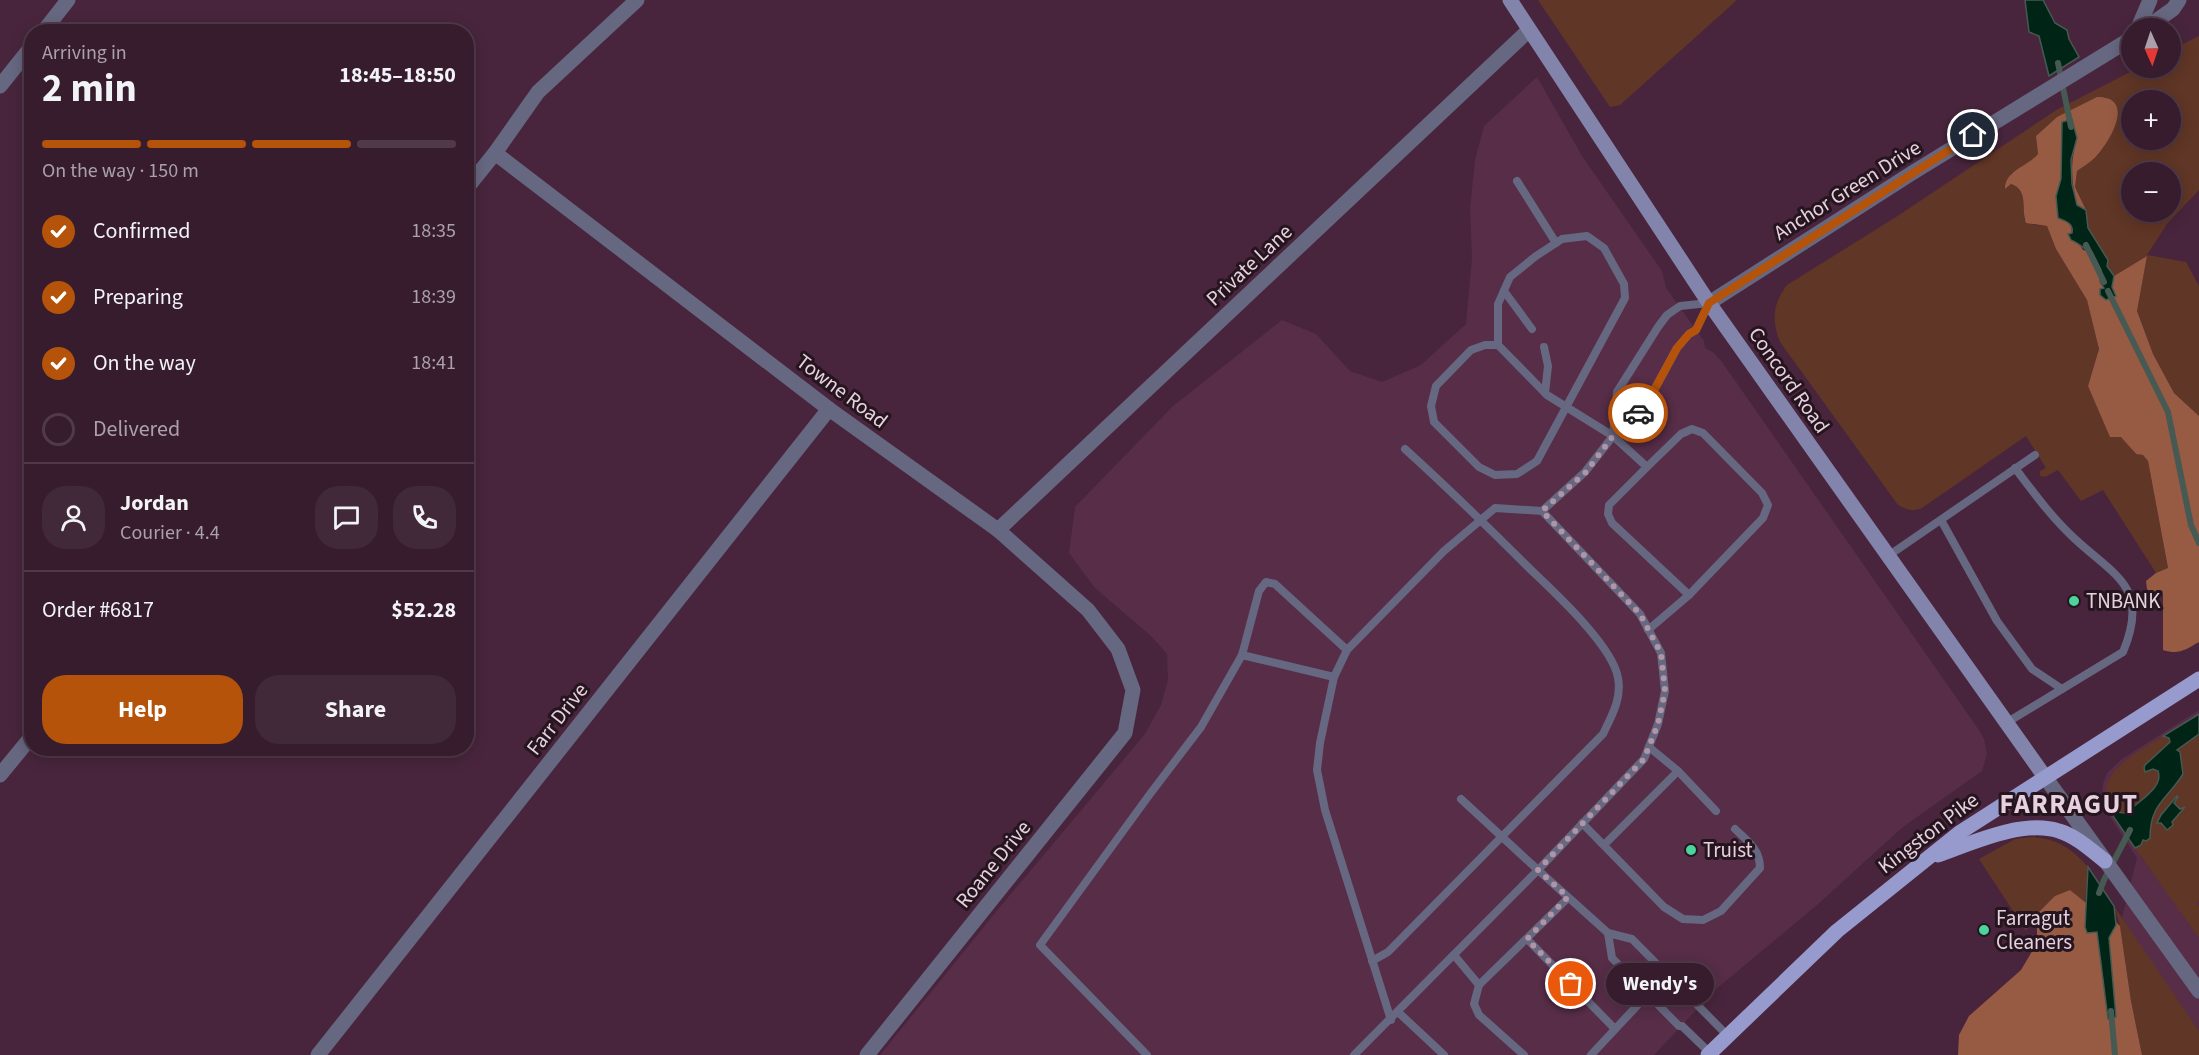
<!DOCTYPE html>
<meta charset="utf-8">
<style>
:root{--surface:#361c2d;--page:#412939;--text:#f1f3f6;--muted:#aaa1aa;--line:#503a49;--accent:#b45309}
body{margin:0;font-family:"Source Sans 3",sans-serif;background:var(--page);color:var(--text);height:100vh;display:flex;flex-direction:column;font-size:22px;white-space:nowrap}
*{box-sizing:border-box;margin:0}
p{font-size:20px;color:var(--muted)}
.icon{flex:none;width:33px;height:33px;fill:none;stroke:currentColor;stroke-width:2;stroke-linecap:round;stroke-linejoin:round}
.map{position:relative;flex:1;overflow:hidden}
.drawer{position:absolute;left:24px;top:24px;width:450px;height:732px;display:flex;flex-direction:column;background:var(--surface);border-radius:24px;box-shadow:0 3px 15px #0003,0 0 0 2px var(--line)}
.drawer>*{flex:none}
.needle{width:39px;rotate:177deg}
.buttons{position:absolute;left:2121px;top:18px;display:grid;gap:12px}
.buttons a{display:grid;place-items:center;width:60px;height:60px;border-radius:50%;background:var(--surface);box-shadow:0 3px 15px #0003,0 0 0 2px var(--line);font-size:30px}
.pin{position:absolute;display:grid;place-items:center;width:51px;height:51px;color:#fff;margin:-26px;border:3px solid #fff;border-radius:50%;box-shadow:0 2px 6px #0007}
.courier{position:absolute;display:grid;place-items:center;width:60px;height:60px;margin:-30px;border:4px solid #b45309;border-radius:50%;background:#fff;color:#222;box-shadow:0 2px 8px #0007}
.bubble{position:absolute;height:42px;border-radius:21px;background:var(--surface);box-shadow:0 3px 15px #0003,0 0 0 2px var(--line);font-size:20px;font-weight:700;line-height:42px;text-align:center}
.head em{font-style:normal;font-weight:700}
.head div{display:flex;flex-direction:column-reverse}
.head{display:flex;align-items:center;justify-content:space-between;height:102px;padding:0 18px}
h1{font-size:39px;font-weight:700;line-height:45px}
.bar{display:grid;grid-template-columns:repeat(4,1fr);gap:9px 6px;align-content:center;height:72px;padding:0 18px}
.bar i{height:8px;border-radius:4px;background:var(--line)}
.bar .current{background:var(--accent)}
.bar p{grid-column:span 4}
.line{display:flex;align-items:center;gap:15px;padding:0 18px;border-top:2px solid var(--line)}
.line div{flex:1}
.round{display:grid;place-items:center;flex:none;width:63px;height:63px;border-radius:24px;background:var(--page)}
ol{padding:0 18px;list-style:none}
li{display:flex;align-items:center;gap:18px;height:66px}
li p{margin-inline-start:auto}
li .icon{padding:6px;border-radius:50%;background:var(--accent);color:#fff;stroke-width:4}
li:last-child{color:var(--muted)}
li i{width:33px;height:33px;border:3px solid var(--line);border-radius:50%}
.button{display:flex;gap:12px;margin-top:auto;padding:12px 18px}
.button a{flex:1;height:69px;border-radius:24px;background:var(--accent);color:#fff;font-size:24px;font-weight:700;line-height:69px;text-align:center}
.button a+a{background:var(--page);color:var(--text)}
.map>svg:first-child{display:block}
.built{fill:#572d48}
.green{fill:#603626;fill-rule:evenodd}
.forest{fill:#975b43}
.water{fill:#002516;stroke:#465952;stroke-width:1.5}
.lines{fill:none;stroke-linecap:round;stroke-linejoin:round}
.stream{stroke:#465952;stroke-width:6}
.lane{stroke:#666780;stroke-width:8}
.street{stroke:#666780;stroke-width:15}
.secondary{stroke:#8284ab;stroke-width:15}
.primary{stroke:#979acd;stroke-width:15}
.done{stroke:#b095a6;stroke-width:6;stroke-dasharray:0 10.8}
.route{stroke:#b45309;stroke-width:8}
.poi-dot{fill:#4bd49b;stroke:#25151f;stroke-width:2}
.labels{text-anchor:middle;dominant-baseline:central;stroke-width:6;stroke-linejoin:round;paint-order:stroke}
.street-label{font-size:21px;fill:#e8d1df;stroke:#25151f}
.poi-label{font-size:21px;fill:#e8d1df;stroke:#25151f;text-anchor:start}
.district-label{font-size:27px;font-weight:bold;letter-spacing:1.5px;fill:#e8d1df;stroke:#25151f}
</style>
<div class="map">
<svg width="2199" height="1055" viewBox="0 0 2199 1055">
<rect width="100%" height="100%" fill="#48253c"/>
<!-- built -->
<g class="built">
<path d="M1537,77L1582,156L1662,271L1666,288L1704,341L1705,348L1714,353L1722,362L1979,730L1984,739L1987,754L1982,771L1903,827L1817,905L1715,990L1654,1055H880L1000,907L1145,734L1161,705L1168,680L1167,654L1151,636L1095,588L1069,553L1075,507L1173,406L1282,320L1316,334L1350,371L1382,382L1421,365L1466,324L1472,258L1470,208L1475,160L1484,126Z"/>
<path d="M2199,710V1055H2142L2120,926L2137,858L2107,812L2102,795L2103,784L2107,773L2122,759Z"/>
</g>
<!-- green -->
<g class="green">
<path d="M1538,0H1737L1620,105L1610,107Z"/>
<path d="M2199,36V190L2167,224L2147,255L2186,262L2199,286V416L2174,393L2153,354L2137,311L2147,256L2114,276L2107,266L2108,260L2088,228L2086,210L2075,187L2077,171L2099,154L2057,117L2036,136L2038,154L2031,163L2011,173L2005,189L2011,184C2026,189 2024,206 2024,220L2034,225L2047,226L2056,249L2087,300L2099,349L2088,386L2135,454L2143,455L2148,461L2168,569L2156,573L2103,490L2081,501L2058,470L2045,477L2040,476V471L2046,468L2026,436L1922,508C1913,512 1907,510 1898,505L1780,342C1771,319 1773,304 1787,285L1896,217L2058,109L2138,68H2170L2171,50ZM2132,100H2170V140H2132ZM2132,172H2170V212H2132Z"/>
<path d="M2199,734V901L2197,903L2199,906V938L2135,848L2141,845L2143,840L2150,838C2150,811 2161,801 2178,783L2177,750ZM2176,797L2178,798L2174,803L2181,810L2184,807L2166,830L2161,823Z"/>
<path d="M2163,736L2169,738L2170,742L2159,751L2144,768L2145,772L2153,769L2158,771C2164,787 2140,800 2130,810L2125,813L2116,812L2113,816C2088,774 2135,755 2163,736Z"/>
<path d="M2032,837C2058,839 2071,848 2088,867L2085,902L2070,890L2037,914L2026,931L1979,859L2015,839Z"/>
<path d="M2114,906L2199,1031V1055H2142L2131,1001L2120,926Z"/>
</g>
<!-- forest -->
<g class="forest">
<path d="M2097,97C2134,97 2113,136 2099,153C2094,160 2084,166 2077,171L2075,187L2086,210L2077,205C2071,179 2070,164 2077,138L2062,122L2061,179L2056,196L2058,218L2070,223L2072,233L2083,250L2091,252L2101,270L2100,282L2112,287L2114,276L2147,256L2137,311L2153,354L2174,393L2199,416V642C2185,650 2179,655 2163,650V594H2152L2147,589L2146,581L2156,573L2168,568L2148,461L2143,455L2136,454L2121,437H2110L2088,386L2099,349L2087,300L2056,249L2047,226L2026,223C2021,210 2029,190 2011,184L2005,189C2005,170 2027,167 2038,154L2036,136L2057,117Z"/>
<path d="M2070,890L2085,902L2109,915L2120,926L2131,1001L2142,1055H1958L1959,1035L1969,1016L2021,970L2037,943V914L2055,896Z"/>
</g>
<!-- water -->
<g class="water">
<path d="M2025,0H2043L2055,23L2067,30L2069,39L2079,57L2049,76L2039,36L2029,32Z"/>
<path d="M2072,119L2077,138L2071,160L2072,184L2077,205L2086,210L2088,228L2108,260L2107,266L2114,276L2112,287L2116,296L2106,300L2100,295V289L2104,288L2100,282L2101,270L2092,252C2083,249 2079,243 2071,240L2068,234L2072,233C2074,223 2065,221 2058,218L2056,196L2061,179L2062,122Z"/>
<path d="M2199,714V734L2177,750L2180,752L2183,774C2167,800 2150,803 2150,838L2146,841L2143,840L2141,845L2135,848L2113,816L2116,812L2125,813L2130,810C2140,800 2164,787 2158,771L2153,769L2145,772L2144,768L2145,765L2170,742L2169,738L2163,736Z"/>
<path d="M2177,796L2178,797L2174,803L2180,809L2185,807L2172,822L2173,825L2167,830L2161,823H2157L2161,815Z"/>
<path d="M2088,867L2114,906L2116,925L2109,938L2116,1017L2108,1019L2097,932L2087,933L2085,927Z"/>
</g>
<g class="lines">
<!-- stream -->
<g class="stream">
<path d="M2058,63L2071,127"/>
<path d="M2086,245L2104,282"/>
<path d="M2108,291L2168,412L2191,525L2199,543"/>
<path d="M2099,893L2104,880L2130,830"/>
<path d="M2111,1011L2115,1055"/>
</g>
<!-- lane -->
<g class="lane">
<path d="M1517,181L1556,243"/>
<path d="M1504,291L1532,329"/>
<path d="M1498,345H1485L1471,350L1436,386L1431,406L1434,422L1479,467L1495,475L1517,474L1537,461L1625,298L1624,284L1604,248L1587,236L1562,239L1536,256L1510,277L1498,304V345L1547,395L1613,436L1647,467L1609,505L1608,514L1612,523L1689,595L1648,630"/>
<path d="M1544,347L1548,366L1545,393"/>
<path d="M1613,436L1617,392L1658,327L1667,315L1680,306L1709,303"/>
<path d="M1647,467L1681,434L1692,429L1703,433L1762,493L1768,505L1763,518L1689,595"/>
<path d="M1542,511L1585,472L1613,436L1646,405L1677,348L1689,334L1696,330L1709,303"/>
<path d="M1941,520L1997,621L2032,669L2062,689"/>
<path d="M1888,556L2035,455"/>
<path d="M1242,655L1259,591L1266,582L1275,584L1347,650"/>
<path d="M1334,677L1320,743L1317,770L1325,810L1391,1020"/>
<path d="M2006,723L2123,652C2150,587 2116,577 2075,539C2052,518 2034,493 2015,468"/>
<path d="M1649,747L1678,771L1716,811"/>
<path d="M1582,823L1664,907L1683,919L1703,920L1721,911L1760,868C1760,849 1747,841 1735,829"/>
<path d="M1604,845L1678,771"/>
<path d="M1527,939L1615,1029"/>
<path d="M1454,955L1479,985"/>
<path d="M1372,961L1388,952L1603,734C1612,715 1622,698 1618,678C1613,646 1554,592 1530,569C1489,528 1448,488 1405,449"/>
<path d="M1398,1012L1444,1055"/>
<path d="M1710,1053L1682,1026H1679L1612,958L1608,933L1632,939L1728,1036"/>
<path d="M1147,1055L1040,945L1150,794L1201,727L1242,655L1334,677L1347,650L1444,551L1495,508L1542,511L1640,614L1661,653L1665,691L1658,724L1644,759L1538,870L1608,933"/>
<path d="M1354,1055L1538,870L1461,799"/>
<path d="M1524,1055L1479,1015L1474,1004L1479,985L1568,898"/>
<path d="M1591,1055L1648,994"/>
</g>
<!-- street -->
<g class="street">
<path d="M2138,28L2150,0"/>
<path d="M2146,28L2173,9L2179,0"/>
<path d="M43,32L68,0"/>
<path d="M0,86L32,46"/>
<path d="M495,153L829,409L998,530L1088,610L1118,649L1133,690L1125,733L867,1055"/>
<path d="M466,189L495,153L538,92L637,0"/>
<path d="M1709,303L1912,173L2132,38"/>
<path d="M998,530L1529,30"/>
<path d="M0,775L32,736"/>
<path d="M2045,777L2199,991"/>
<path d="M318,1055L829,409"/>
</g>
<!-- secondary -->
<path class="secondary" d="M1510,0L1709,303L2045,777"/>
<!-- primary -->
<g class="primary">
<path d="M1938,855C1972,843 2023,819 2059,831C2076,836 2091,850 2105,861"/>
<path d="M1708,1055L1837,931L1959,833L2199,679"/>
</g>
</g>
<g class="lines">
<!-- done -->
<path class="done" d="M1571,984L1527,939L1568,897L1538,870L1644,759L1658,724L1665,691L1661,653L1640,614L1542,511L1586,472L1613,436L1638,413"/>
<!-- route -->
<path class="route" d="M1638,413L1646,405L1677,348L1689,334L1696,330L1709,303L1973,135"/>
</g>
<!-- markers -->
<g class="poi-dot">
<circle cx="2074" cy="601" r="6"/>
<circle cx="1691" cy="850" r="6"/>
<circle cx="1984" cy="930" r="6"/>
</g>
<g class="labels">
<!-- street labels -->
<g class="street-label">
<text transform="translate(1847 190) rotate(-32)">Anchor Green Drive</text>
<text transform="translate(1249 265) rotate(-43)">Private Lane</text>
<text transform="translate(1789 380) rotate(55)">Concord Road</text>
<text transform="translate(842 391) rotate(37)">Towne Road</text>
<text transform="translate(557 719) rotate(-52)">Farr Drive</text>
<text transform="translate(1928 833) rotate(-37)">Kingston Pike</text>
<text transform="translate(993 864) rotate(-51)">Roane Drive</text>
</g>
<!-- poi labels -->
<g class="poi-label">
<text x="2086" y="601">TNBANK</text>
<text x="1703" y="850">Truist</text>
<text x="1996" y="918">Farragut<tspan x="1996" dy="24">Cleaners</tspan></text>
</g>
<!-- district labels -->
<g class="district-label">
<text x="2069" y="804">FARRAGUT</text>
</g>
</g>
</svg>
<div class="buttons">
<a><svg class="needle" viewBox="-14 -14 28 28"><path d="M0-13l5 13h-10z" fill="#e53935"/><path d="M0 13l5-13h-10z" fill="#aaa1aa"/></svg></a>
<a>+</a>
<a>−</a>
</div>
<div class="pin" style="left:1571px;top:984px;background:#ea580c"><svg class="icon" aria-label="bag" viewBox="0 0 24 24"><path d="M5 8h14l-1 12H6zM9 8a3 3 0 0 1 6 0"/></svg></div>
<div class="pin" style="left:1973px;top:135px;background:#1f2937"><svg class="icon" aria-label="home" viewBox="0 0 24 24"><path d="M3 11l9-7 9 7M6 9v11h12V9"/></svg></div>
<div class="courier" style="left:1638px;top:413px"><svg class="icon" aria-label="car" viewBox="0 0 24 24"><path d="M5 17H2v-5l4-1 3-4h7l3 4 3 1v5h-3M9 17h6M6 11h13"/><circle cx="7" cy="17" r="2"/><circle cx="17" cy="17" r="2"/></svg></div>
<div class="bubble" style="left:1606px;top:963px;width:108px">Wendy's</div>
<section class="drawer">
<div class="head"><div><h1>2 min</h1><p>Arriving in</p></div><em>18:45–18:50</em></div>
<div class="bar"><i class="current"></i><i class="current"></i><i class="current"></i><i></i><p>On the way · 150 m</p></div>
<ol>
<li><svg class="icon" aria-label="check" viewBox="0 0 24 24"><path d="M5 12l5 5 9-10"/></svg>Confirmed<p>18:35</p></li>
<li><svg class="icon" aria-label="check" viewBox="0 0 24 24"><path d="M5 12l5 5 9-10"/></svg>Preparing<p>18:39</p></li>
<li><svg class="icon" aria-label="check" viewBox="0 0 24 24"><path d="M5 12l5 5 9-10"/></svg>On the way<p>18:41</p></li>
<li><i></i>Delivered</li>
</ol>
<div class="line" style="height:108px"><a class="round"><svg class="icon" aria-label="person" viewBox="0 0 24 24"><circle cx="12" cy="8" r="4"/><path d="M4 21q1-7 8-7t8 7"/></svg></a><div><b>Jordan</b><p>Courier · 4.4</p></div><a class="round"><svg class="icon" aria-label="chat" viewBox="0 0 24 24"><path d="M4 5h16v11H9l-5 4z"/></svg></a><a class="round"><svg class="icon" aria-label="phone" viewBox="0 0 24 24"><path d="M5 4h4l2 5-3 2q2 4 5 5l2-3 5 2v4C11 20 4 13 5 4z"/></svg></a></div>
<div class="line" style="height:78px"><div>Order #6817</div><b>$52.28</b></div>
<div class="button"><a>Help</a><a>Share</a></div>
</section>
</div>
